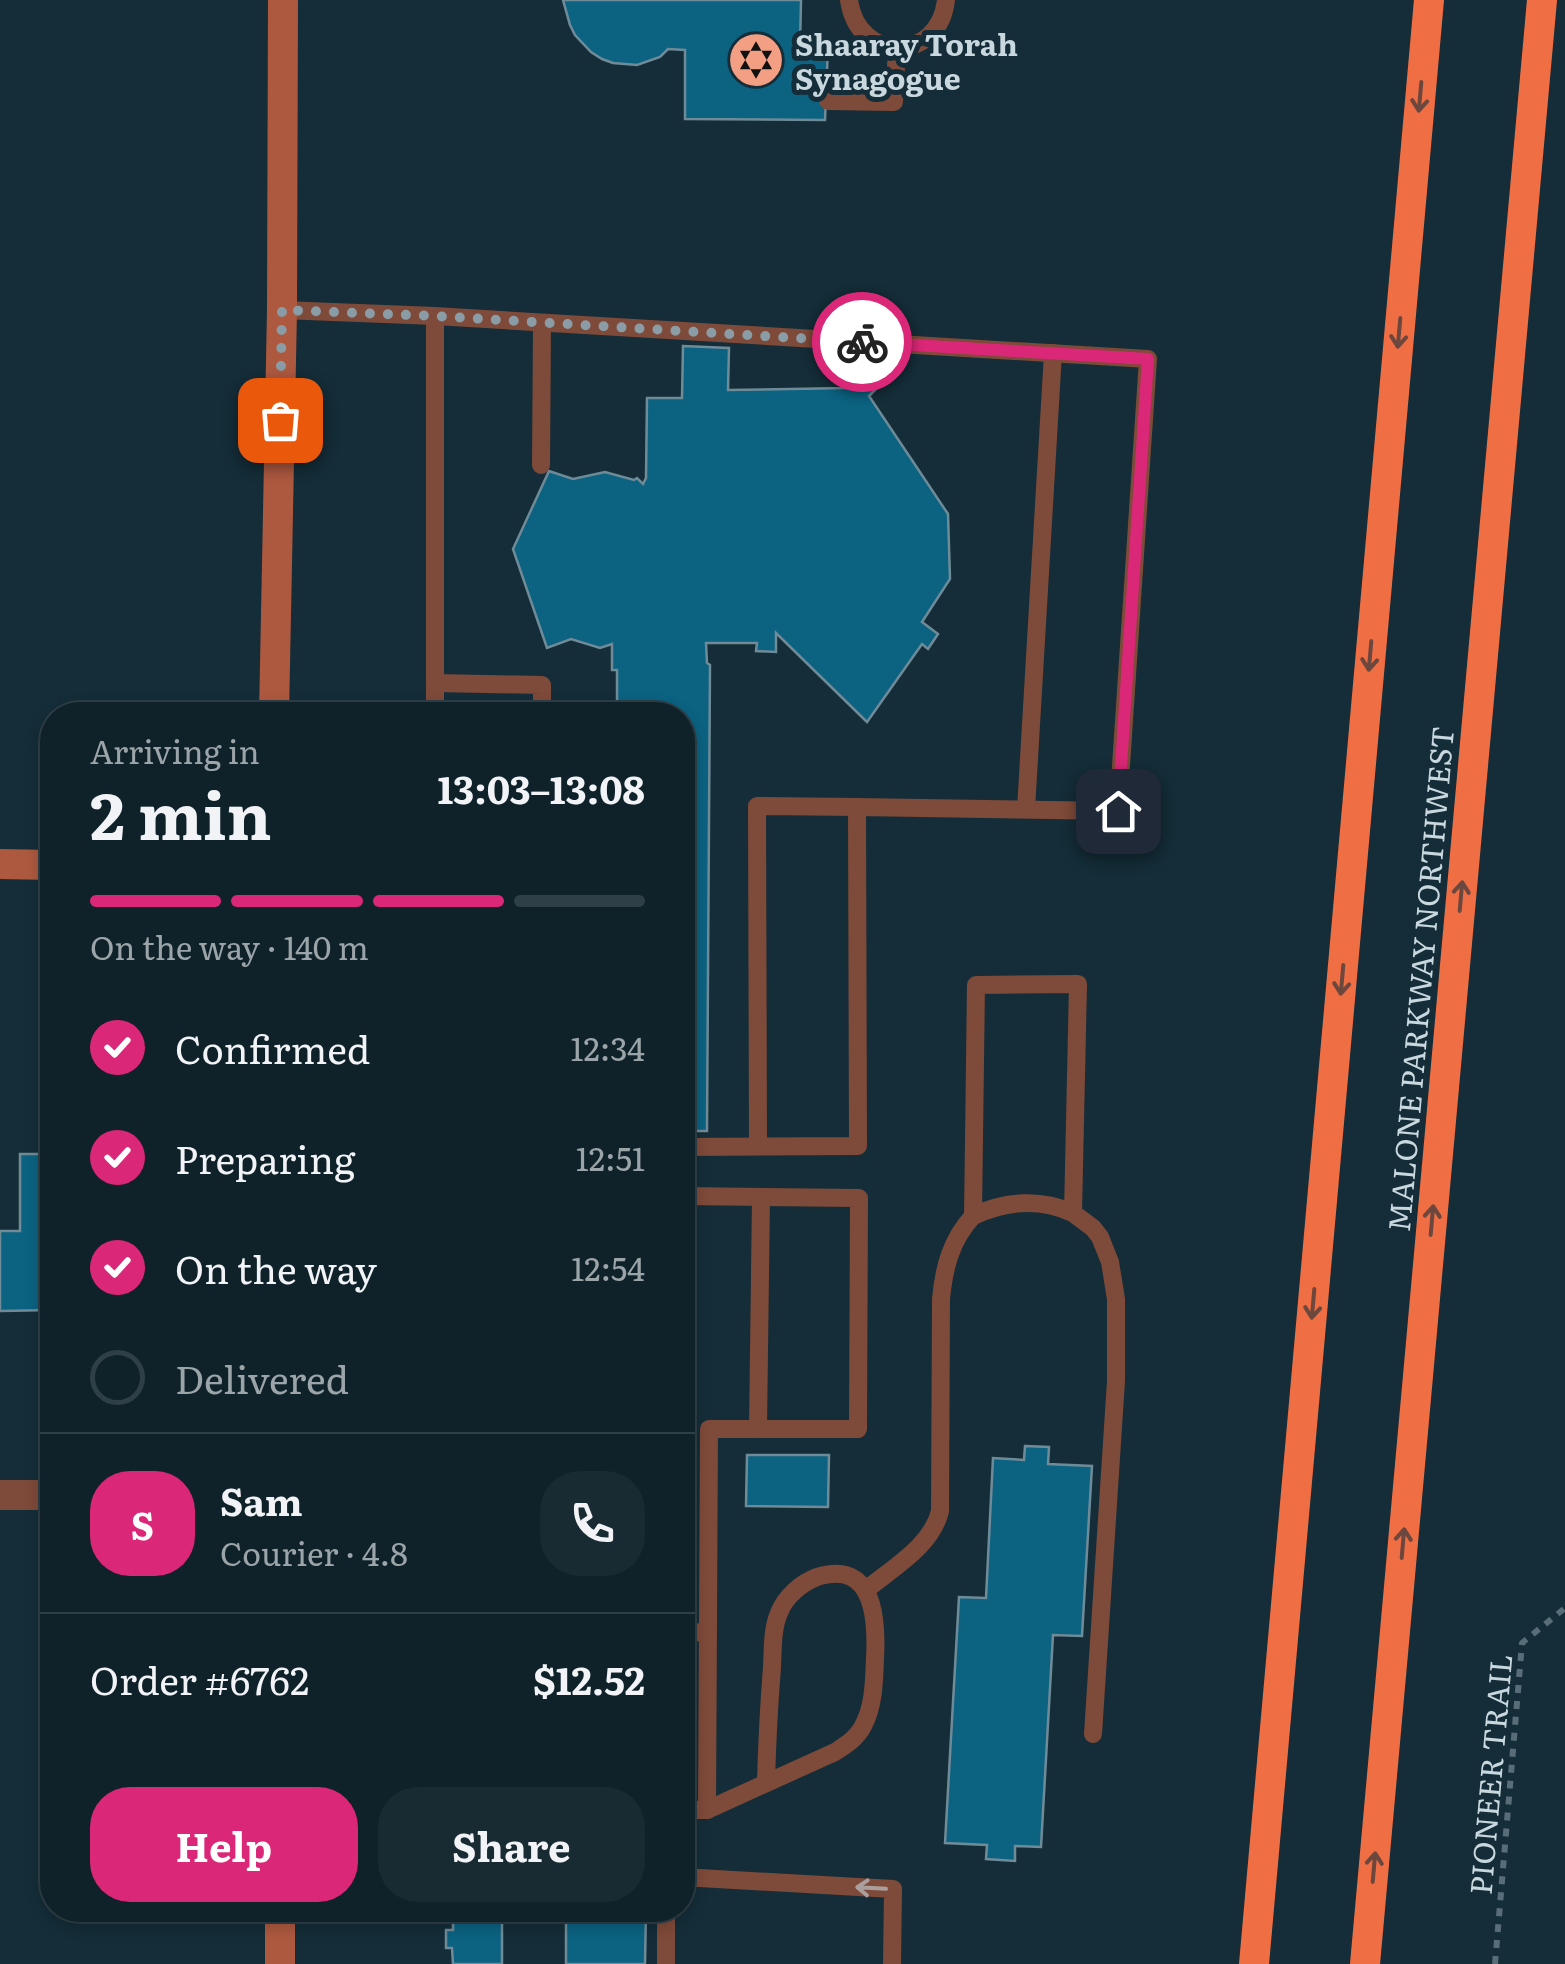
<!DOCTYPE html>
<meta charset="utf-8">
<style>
:root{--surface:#0f222a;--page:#182a32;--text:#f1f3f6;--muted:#9ba4a8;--line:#2f3f47;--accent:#db2777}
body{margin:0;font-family:Literata,serif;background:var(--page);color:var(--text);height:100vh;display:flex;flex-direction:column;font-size:38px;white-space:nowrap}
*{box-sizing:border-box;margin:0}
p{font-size:32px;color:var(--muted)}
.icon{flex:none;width:55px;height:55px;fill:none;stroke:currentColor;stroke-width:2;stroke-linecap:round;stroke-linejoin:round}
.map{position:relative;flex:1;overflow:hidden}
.details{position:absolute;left:40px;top:702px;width:655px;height:1220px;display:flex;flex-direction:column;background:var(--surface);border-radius:40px;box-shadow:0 5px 15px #0003,0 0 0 2px var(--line)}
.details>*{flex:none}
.pin{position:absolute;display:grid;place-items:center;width:85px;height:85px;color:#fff;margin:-42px;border-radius:20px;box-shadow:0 5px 15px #0006}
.courier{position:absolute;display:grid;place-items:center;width:100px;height:100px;margin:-50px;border:8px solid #db2777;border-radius:50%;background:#fff;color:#222;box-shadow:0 2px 12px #0007}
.overview em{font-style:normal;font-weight:700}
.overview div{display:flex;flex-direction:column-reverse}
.overview{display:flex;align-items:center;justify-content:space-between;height:170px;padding:0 50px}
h1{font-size:65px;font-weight:700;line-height:75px}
.bar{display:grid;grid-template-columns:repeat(4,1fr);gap:15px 10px;align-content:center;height:120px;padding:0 50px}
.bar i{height:12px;border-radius:8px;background:var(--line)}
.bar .current{background:var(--accent)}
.bar p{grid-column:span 4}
.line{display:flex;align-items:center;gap:25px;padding:0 50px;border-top:2px solid var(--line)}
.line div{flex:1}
.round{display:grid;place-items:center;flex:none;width:105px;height:105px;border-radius:40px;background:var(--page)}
ol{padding:0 50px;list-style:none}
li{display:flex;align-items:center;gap:30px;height:110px}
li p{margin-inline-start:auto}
li .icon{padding:10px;border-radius:50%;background:var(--accent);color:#fff;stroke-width:4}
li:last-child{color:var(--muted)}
li i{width:55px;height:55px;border:5px solid var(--line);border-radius:50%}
.primary-button{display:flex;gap:20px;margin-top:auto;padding:20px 50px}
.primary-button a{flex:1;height:115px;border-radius:40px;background:var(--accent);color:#fff;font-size:40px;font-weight:700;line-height:115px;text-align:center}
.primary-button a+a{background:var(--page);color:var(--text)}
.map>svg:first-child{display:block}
.building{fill:#0b6281;stroke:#708b98;stroke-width:2.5}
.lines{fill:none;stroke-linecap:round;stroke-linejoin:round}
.path{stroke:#586d77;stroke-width:6;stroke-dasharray:8 8;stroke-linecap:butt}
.lane{stroke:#7e4a39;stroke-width:18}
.street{stroke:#7e4a39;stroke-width:30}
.secondary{stroke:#ad593f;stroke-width:30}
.highway{stroke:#f06e44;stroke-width:30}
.oneway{stroke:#6c473d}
.oneway2{stroke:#ab9f9d}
.done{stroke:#8a9ca5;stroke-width:10;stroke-dasharray:0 18}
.route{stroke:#db2777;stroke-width:12}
.labels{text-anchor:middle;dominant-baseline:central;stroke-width:10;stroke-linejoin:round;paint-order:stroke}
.poi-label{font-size:30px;font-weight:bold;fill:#c9d8df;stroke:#142d38;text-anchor:start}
.street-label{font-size:30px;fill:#c9d8df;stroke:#142d38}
</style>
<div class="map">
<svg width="1565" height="1964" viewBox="0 0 1565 1964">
<rect width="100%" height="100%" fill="#142d38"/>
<!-- building -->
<g class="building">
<path d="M563,0H801L800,47H828L825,120L685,119V50L668,49L660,57L637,65L613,63L602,59L591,52L575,35L570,25Z"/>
<path d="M683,346L729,348L728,390L846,388L866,369L881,384L869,396L948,514L950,579L922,622L938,634L928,649L922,644L867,722L776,633V652L756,651L757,643H706L707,663L710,665L707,1131H682V715H617V670H612V644L600,648L571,639L547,648L513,549L549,471L573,479L605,472L634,480L637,478L643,484L646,478L647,398H682Z"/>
<path d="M20,1154H52V1310L0,1311V1231H20Z"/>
<path d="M1025,1446L1049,1447L1048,1464L1092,1466L1082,1636L1053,1635L1041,1847L1015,1846V1861L986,1859L987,1845L945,1843L959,1597L986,1598L993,1458L1024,1460Z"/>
<path d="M747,1455H829L828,1507L746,1506Z"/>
<path d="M453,1910H502V1964H453L452,1948H446V1930H453Z"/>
<path d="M566,1910H646L645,1964H566Z"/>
</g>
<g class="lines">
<!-- path -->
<g class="path">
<path d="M105,710L212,711"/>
<path d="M1495,1964L1522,1643L1565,1608"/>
</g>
<!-- lane -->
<g class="lane">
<path d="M849,0C858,64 939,63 946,0"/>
<path d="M828,101L894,102L897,49"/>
<path d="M282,310L435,316L1148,359L1118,811L857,807L858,1146L682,1147"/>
<path d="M435,316V715"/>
<path d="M541,465L542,323"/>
<path d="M435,683L542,685V715"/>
<path d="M1026,809L1053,353"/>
<path d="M758,1146L757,806L857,807"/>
<path d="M682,1196L859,1198L858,1429H709L707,1810"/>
<path d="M973,1216C1005,1201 1040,1198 1073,1213"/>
<path d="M758,1429L761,1197"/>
<path d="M866,1590C892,1568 932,1546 940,1511L941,1299C944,1267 951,1240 973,1216L976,985L1078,984L1073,1213L1093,1228L1100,1237L1110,1262L1116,1299V1381L1093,1734"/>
<path d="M682,1633L708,1632"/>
<path d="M682,1810H707L835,1752C846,1745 857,1738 863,1726C874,1706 874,1681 875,1659C877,1621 875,1559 817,1577C801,1583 785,1597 779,1613C772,1629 773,1649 772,1667C769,1705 767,1744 766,1782"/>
<path d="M682,1877L893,1889L892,1964"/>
<path d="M666,1910V1964"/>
</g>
<!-- street -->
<path class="street" d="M0,1495H52"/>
<!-- secondary -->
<g class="secondary">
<path d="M274,715L282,310L283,0"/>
<path d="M0,864L52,865"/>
<path d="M280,1964V1910"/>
</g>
<!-- highway -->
<g class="highway">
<path d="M1254,1964L1429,0"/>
<path d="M1365,1964L1542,0"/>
</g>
</g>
<!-- one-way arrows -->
<defs><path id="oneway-shaft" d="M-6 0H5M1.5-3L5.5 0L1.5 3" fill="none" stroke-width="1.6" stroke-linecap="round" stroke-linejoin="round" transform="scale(2.5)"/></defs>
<g class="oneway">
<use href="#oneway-shaft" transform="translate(1420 97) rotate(95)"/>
<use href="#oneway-shaft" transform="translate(1399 333) rotate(95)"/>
<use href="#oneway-shaft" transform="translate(1370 656) rotate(95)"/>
<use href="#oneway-shaft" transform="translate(1461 896) rotate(-85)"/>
<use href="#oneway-shaft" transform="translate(1342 980) rotate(95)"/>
<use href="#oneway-shaft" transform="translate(1432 1220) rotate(-85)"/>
<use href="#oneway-shaft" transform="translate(1313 1304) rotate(95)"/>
<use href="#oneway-shaft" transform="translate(1403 1543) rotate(-85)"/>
<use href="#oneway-shaft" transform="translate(1374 1867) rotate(-85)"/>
</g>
<use class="oneway2" href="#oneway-shaft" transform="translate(871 1888) rotate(-177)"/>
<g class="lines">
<!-- done -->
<path class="done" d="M280,420L282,310L435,316L862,342"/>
<!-- route -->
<path class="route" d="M862,342L1148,359L1118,811"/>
</g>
<!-- icons -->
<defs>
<g id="synagogue-disc" transform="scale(2.875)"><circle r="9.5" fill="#f39f84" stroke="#142d38"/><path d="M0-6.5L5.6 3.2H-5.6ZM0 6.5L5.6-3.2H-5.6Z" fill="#111"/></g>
</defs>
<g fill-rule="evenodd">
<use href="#synagogue-disc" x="756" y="60"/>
</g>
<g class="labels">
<!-- poi labels -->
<g class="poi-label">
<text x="795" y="43">Shaaray Torah<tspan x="795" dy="34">Synagogue</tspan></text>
</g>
<!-- street labels -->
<g class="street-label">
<text transform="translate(1419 979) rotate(-85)">MALONE PARKWAY NORTHWEST</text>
<text transform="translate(1489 1774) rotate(-85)">PIONEER TRAIL</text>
</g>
</g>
</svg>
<div class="pin" style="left:280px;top:420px;background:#ea580c"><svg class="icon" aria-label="bag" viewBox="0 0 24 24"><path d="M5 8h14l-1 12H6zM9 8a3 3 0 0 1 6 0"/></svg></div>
<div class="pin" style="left:1118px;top:811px;background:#1f2937"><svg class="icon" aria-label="home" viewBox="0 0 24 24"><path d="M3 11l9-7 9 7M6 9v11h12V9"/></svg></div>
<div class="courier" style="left:862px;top:342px"><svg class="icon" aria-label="bike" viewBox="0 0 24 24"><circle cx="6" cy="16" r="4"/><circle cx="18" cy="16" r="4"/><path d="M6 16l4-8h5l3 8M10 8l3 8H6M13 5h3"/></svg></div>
<section class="details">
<div class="overview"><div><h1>2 min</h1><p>Arriving in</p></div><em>13:03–13:08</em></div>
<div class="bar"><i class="current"></i><i class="current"></i><i class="current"></i><i></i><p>On the way · 140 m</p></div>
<ol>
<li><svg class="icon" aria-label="check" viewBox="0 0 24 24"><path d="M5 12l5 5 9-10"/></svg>Confirmed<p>12:34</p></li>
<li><svg class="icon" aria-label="check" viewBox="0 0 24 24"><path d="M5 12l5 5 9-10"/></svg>Preparing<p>12:51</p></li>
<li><svg class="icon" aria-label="check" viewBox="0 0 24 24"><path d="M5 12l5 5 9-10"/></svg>On the way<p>12:54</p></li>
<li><i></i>Delivered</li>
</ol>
<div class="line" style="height:180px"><b class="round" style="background:var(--accent);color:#fff">S</b><div><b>Sam</b><p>Courier · 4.8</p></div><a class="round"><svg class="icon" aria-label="phone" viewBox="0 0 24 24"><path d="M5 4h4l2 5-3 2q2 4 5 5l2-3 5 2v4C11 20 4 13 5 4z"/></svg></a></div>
<div class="line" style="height:130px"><div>Order #6762</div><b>$12.52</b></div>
<div class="primary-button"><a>Help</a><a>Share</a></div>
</section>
</div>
